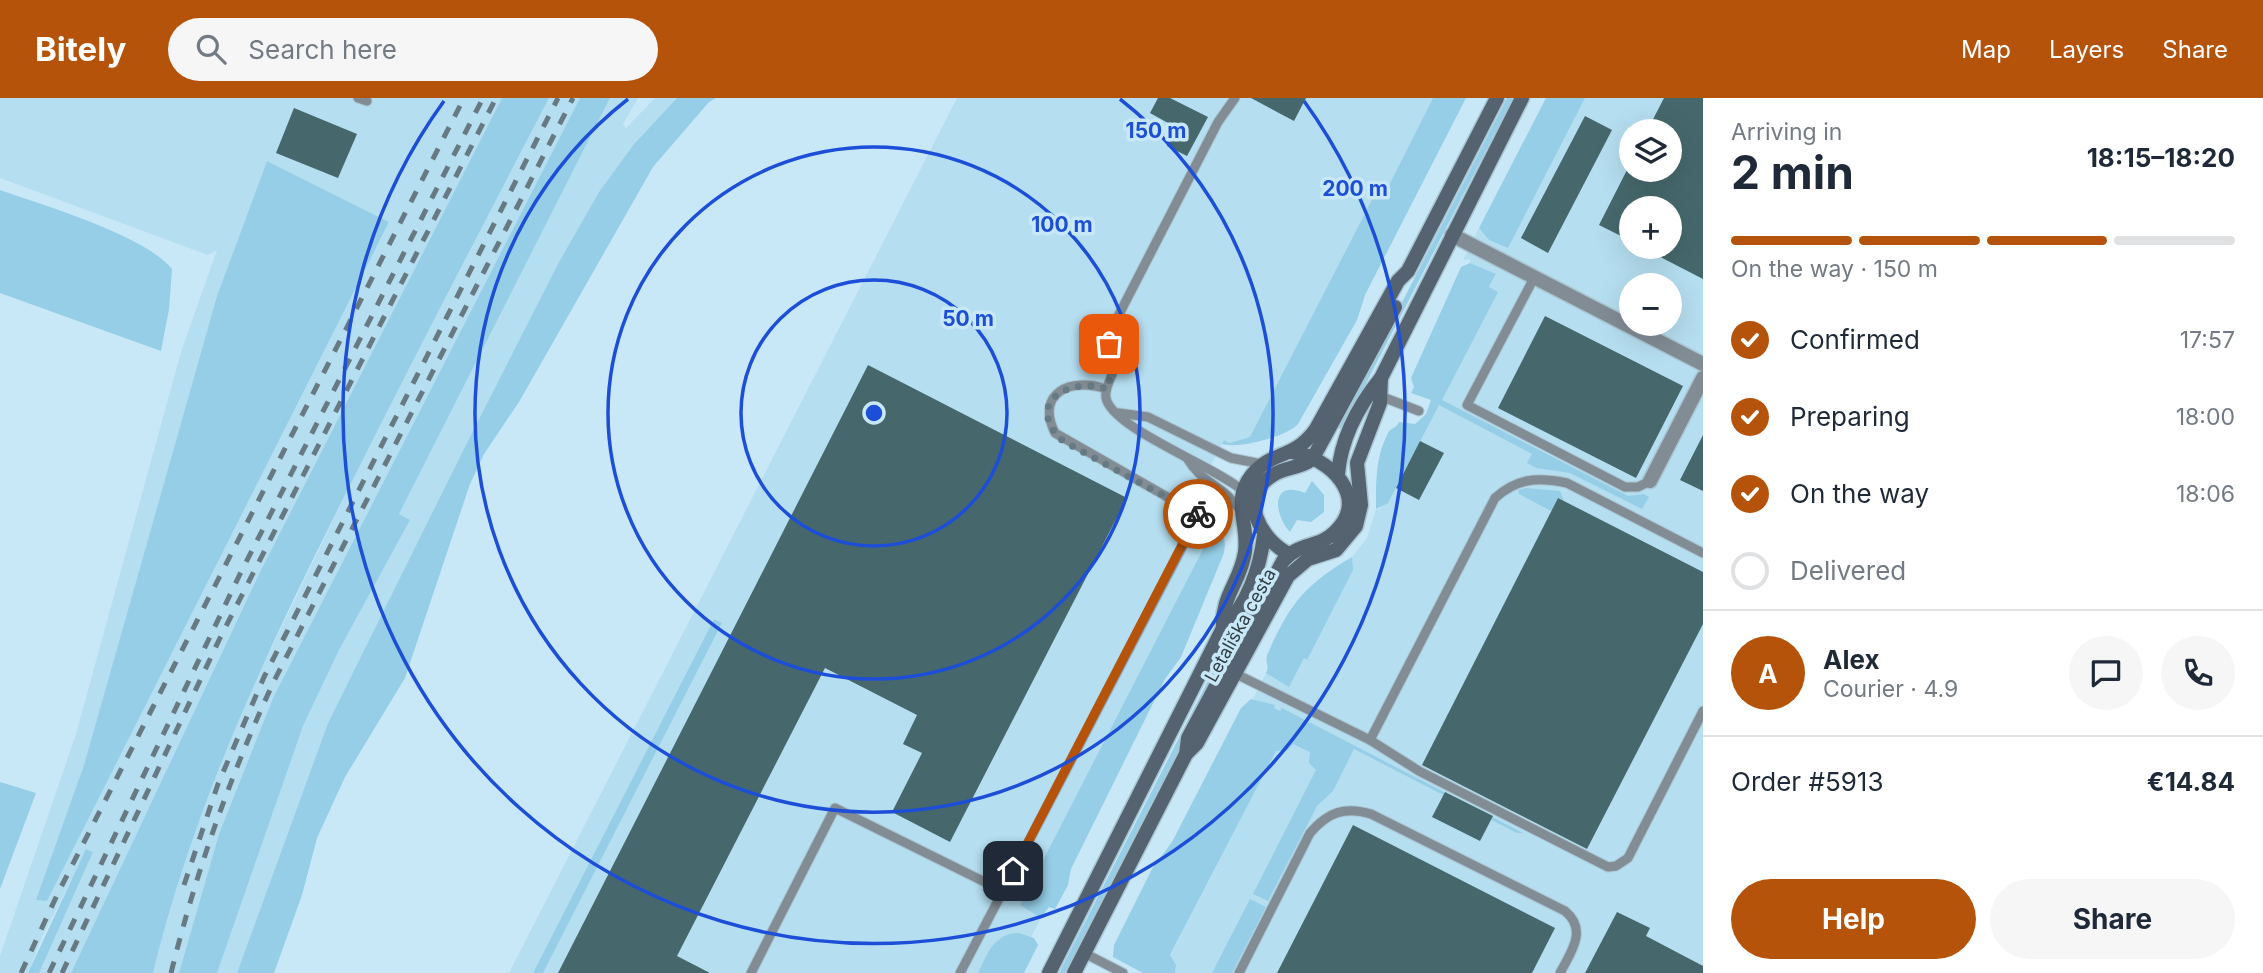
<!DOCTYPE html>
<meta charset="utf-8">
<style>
:root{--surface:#fff;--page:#f6f6f7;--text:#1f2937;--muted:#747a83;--line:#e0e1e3;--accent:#b45309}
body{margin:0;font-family:Inter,sans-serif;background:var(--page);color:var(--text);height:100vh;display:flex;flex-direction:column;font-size:26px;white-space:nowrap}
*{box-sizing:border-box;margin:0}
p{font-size:23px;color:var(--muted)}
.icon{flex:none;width:38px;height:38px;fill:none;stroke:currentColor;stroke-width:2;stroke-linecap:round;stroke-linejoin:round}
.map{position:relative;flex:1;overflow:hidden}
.drawer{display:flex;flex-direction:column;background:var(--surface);width:560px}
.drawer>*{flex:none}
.tools{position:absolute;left:1619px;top:21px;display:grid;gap:14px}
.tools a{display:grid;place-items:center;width:63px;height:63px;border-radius:50%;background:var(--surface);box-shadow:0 7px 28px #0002;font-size:35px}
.pin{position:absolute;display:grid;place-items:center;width:60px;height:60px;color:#fff;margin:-30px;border-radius:14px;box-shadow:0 4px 10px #0006}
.courier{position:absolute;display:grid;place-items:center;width:70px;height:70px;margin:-35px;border:5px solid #b45309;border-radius:50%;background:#fff;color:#222;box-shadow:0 2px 9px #0007}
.head em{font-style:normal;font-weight:700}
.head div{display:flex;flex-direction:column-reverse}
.head{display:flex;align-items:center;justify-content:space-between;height:119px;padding:0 28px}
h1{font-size:46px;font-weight:700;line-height:52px}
.bar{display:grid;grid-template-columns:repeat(4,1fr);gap:10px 7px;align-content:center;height:84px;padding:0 28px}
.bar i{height:9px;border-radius:5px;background:var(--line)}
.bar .current{background:var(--accent)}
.bar p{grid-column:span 4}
.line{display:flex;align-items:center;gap:18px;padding:0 28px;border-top:2px solid var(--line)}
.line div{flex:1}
.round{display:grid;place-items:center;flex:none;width:74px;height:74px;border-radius:37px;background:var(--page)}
ol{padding:0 28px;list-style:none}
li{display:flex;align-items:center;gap:21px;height:77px}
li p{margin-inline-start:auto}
li .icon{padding:7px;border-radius:50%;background:var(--accent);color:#fff;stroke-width:4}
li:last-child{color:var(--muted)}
li i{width:38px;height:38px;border:4px solid var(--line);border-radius:50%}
.cta{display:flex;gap:14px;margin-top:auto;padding:14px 28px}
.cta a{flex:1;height:80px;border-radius:42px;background:var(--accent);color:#fff;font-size:28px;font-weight:700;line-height:80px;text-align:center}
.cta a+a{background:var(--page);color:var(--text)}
header{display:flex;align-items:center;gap:42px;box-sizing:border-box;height:98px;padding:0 35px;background:var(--accent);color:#fff}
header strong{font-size:33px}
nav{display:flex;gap:38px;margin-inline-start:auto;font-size:24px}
.search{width:490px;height:63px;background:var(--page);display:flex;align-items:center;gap:18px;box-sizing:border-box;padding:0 24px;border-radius:38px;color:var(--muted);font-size:26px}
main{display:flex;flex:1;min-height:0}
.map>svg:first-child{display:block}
.built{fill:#b5def0;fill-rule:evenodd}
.green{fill:#95cee6}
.building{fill:#46686c}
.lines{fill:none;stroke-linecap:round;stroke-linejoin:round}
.service-casing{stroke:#aac6d3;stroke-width:11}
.minor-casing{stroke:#aac6d3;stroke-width:17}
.secondary-casing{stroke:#aac6d3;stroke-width:17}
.service{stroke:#828c95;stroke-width:9}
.minor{stroke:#828c95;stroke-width:14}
.secondary{stroke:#556370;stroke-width:14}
.rail{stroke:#677a83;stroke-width:5;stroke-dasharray:12 12;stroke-linecap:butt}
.done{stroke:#667a83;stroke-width:7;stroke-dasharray:0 12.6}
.route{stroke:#b45309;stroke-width:9}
.ring{fill:none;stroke:#1d4ed8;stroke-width:3.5}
.labels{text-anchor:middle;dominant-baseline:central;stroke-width:7;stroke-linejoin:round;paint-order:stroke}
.street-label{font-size:18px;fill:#313e44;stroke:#c8e8f7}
.centre{fill:#1d4ed8;stroke:#c8e8f7;stroke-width:3.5}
.ring-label{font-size:21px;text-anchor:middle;font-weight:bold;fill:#1d4ed8;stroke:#c8e8f7;stroke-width:7;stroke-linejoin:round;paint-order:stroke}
</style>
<header>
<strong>Bitely</strong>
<div class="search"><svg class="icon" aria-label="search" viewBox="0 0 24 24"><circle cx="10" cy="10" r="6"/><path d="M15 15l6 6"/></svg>Search here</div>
<nav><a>Map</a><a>Layers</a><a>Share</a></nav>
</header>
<main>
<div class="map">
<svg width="1703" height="875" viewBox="0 0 1703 875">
<rect width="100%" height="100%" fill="#c8e8f7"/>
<!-- built -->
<g class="built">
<path d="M0,0H502L260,474L71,875H39L93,754L87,751L42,839L28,875H0V858L76,636L181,254L217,152L208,157L0,80ZM267,63L389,124L47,803L37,801L84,667L217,198Z"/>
<path d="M549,0H580L273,600L219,736L179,875H153L177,781L238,619L368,350Z"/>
<path d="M610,0H638L623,26L626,30L655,0H677L634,46L599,94L559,164L328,625L237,875H217L303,628L339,552L410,422L399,416Z"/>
<path d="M957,0H1433L1261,339L1230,345L1224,342L1197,394L1219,420L1020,807L1041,820L1031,839L1015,835L998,841L978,875H543L722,525L714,521L533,875H509Z"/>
<path d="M1585,0H1703V875H1175L1176,867L1170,858L1276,653L1273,610L1253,601L1266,575L1286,587L1352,459L1367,440L1376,411H1380L1432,317L1431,302L1496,177L1470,165V161L1463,162L1479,130L1489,142L1508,149ZM1631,33H1670V72H1631ZM1631,110H1670V149H1631ZM1631,187H1670V226H1631Z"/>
</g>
<!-- green -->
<g class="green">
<path d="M502,0H549C479,135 409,269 341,405C265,557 193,709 153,875H71L260,474Z"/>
<path d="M580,0H610L399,416L410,422L339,552L303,628L217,875H179L219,736L273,600Z"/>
<path d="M677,0H716L709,4L653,69L519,304L484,356L470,386L405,580L345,679L317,740L302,797L274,875H237L328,625L465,349L559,164L599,94L634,46Z"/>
<path d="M1433,0H1466L1365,197L1357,222L1298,326C1287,339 1237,351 1222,346L1224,342L1230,345L1250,339L1376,94L1386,93Z"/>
<path d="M1507,0H1513L1342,332L1338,329Z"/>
<path d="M1546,0H1585L1508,150L1489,142L1479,130Z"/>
<path d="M267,63L389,124L47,803L36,802L84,667L217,198Z"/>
<path d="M0,92C42,107 145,137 172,171L169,211L161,253L0,195Z"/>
<path d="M1470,165L1496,176L1489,189L1498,194L1442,302L1628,398L1644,396L1649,399L1642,411L1570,375L1536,370L1527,365L1532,356L1439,307L1388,405L1376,411C1376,385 1375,360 1388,335C1391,329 1396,331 1399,324L1415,326L1426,316L1431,302L1411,295L1414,289L1411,280L1461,169Z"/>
<path d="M1312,383L1324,397V414L1311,424L1297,422L1290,434C1273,415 1271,381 1305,395Z"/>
<path d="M1526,390L1560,393L1564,403L1558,400L1551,413L1519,396L1518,392Z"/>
<path d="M1219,420L1225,446L1224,455L1181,559L1165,581L1071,771L1068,787L1055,811L1049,809L1041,820L1020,807Z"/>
<path d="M1352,459L1353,472L1307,562L1304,560L1289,589L1266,575C1270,568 1264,563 1268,555C1290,505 1306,486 1352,459Z"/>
<path d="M1258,485L1263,488L1065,875H1059Z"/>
<path d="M714,521L722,525L543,875H533Z"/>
<path d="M1251,601L1275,607L1274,610L1280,613L1282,610L1523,735H1517L1354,651L1333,693L1317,708L1268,803L1253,796L1316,672L1309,665L1310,654L1293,646L1288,652L1276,653L1170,857L1176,867L1175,875H1143L1113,859L1114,847L1152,771L1172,744L1241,610Z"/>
<path d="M0,684L36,695L0,791Z"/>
<path d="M86,751L93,754L39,875H28Z"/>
<path d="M1250,801L1266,809L1232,875H1212Z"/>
<path d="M1019,835L1034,840L1038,847L1024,875H978C988,855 994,835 1019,835Z"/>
</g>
<!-- building -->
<g class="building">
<path d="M1158,0H1170L1208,19L1187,58L1167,48L1177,30L1150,15Z"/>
<path d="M1251,0H1306L1294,23Z"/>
<path d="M1664,0H1703V181L1641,149H1670V110H1631V143L1599,127L1627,72H1670V33H1647Z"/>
<path d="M294,10L357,36L338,80L276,55Z"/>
<path d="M1585,18L1612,32L1548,155L1521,140Z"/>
<path d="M1545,218L1683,288L1636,380L1498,310Z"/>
<path d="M868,267L1127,400L950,744L892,714L922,655L903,646L917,617L825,570L677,858L710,875H558Z"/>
<path d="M1703,337V393L1680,382Z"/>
<path d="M1420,343L1444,355L1419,402L1396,390Z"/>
<path d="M1558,400L1703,474V526L1587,751L1422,667Z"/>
<path d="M1445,694L1493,718L1480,743L1432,719Z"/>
<path d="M1353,727L1555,830L1532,875H1277Z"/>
<path d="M1617,814L1650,830L1646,838L1703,868V875H1585Z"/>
</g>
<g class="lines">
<!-- service casing -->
<g class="service-casing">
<g id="service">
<path d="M358,0L367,3"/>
<path d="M1235,0L1218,24L1111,232C1109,245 1115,255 1114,269C1113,279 1104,289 1106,300C1112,331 1220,370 1247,396"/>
<path d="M1534,180L1467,307L1625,389H1638L1650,383"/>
<path d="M1380,298L1419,313"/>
<path d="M1119,315L1148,319L1231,360L1262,366"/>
<path d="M1187,360C1202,386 1223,387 1239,411"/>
<path d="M1234,575L1370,642L1419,673L1608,769L1616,768L1628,760L1703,613"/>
<path d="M1370,642L1495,400C1518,380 1537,379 1567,385L1703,455"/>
<path d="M1084,855L1123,875"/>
<path d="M751,875L835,710L1003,793L1199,417L1055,335C1035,294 1072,279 1106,291"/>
<path d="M960,875L1003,793"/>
<path d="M1239,875L1310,735C1328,714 1345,708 1371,716L1565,813C1588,832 1571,854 1560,875"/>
</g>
</g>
<!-- minor casing -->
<g class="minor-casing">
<g id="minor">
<path d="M1452,137L1703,266"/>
<path d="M1650,383L1703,280"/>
</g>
</g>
<!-- secondary casing -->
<g class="secondary-casing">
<g id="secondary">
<path d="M1338,376C1341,341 1359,307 1381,280L1522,0"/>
<path d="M1289,456C1261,442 1236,399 1273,377C1286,368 1301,371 1313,360L1395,209"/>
<path d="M1223,530C1221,498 1241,483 1245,454C1249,425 1231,403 1252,377C1272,352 1294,362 1316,331L1398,183L1408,173L1497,0"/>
<path d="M1186,656L1197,645L1288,478L1308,461L1336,452L1356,428L1361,407L1357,365L1380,305L1381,280"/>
<path d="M1049,875L1223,530C1247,507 1260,471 1264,437"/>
<path d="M1074,875L1186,656L1188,640L1283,463C1299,444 1319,450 1335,434C1371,399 1329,359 1292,354"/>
</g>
</g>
<!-- service -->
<use href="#service" class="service"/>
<!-- minor -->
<use href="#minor" class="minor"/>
<!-- secondary -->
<use href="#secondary" class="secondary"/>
<!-- rail -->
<g class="rail">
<path d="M184,787L218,686L264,579L558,0"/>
<path d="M21,875L58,795L464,0"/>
<path d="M49,875L240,476L483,0"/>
<path d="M62,875L220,540L496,0"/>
<path d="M171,875C196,774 230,678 274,583L573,0"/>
</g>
</g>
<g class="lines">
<!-- done -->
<path class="done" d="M1109,246L1114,268L1107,291C1068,278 1023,306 1063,343L1198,416"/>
<!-- route -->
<path class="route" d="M1013,773L1198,416"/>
</g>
<!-- distance rings -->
<g class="ring">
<circle cx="874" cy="315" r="133"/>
<circle cx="874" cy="315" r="266"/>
<path d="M1120 1A399 399 0 1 1 628 1"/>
<path d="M1304 3A531 531 0 1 1 444 3"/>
</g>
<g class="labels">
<!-- street labels -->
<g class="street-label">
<text transform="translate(1240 527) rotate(-61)">Letališka cesta</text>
</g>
</g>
<circle cx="874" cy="315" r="10" class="centre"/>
<g class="ring-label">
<text x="1156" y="40">150 m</text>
<text x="1355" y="98">200 m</text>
<text x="1062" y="134">100 m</text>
<text x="968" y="228">50 m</text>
</g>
</svg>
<div class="tools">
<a><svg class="icon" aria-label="layers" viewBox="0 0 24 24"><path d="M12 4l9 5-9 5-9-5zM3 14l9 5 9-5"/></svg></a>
<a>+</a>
<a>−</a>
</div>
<div class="pin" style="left:1109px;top:246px;background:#ea580c"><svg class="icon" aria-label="bag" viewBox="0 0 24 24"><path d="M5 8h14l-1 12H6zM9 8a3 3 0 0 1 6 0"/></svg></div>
<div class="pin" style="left:1013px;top:773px;background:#1f2937"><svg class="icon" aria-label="home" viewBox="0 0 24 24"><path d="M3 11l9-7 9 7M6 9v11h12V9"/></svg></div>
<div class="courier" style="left:1198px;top:416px"><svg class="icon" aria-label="bike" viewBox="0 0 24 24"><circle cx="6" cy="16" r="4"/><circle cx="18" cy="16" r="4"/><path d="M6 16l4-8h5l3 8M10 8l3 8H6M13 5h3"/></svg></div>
</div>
<section class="drawer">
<div class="head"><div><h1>2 min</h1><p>Arriving in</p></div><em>18:15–18:20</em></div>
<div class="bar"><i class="current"></i><i class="current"></i><i class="current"></i><i></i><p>On the way · 150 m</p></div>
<ol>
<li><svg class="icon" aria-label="check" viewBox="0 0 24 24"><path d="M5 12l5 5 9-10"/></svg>Confirmed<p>17:57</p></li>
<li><svg class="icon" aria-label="check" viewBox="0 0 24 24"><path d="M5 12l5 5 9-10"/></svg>Preparing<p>18:00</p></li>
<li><svg class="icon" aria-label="check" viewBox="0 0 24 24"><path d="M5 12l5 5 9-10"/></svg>On the way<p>18:06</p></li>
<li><i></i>Delivered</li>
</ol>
<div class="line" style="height:126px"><b class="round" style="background:var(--accent);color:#fff">A</b><div><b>Alex</b><p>Courier · 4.9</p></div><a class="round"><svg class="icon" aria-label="chat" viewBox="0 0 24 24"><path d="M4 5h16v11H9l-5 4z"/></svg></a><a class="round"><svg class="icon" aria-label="phone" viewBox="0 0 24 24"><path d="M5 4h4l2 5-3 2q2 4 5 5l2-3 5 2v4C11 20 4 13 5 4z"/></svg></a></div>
<div class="line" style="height:91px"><div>Order #5913</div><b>€14.84</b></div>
<div class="cta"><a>Help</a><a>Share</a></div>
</section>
</main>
